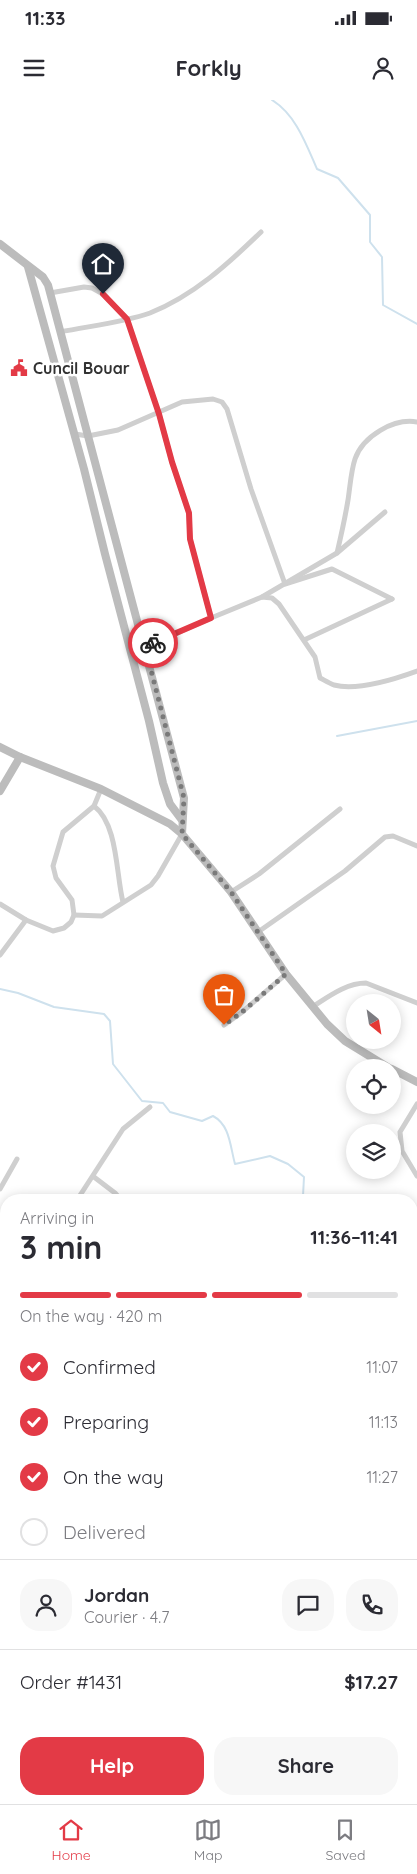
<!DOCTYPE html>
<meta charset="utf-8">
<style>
:root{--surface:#fff;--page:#f7f7f7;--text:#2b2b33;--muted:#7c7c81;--line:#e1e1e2;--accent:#e33a46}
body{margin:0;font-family:Quicksand,sans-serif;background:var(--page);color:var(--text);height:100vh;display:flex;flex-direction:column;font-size:19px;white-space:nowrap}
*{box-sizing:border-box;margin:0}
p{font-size:16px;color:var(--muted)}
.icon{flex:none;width:28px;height:28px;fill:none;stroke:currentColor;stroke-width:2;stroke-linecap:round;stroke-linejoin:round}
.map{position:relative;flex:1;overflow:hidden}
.sheet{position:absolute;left:0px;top:1094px;width:418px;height:611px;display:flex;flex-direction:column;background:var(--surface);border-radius:20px 20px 0 0;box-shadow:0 2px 12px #0003}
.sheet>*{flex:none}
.needle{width:32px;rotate:150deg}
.tools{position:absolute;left:346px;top:894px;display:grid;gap:10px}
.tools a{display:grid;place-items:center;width:55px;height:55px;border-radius:50%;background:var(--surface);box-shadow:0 2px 12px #0003;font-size:25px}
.pin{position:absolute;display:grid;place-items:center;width:42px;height:42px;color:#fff;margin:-51px -21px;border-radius:50% 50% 50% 0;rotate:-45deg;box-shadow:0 0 5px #0007}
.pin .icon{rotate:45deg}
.courier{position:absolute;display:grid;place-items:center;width:50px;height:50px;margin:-25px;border:4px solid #e33a46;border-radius:50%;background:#fff;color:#222;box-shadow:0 1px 6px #0007}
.headline em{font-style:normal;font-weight:800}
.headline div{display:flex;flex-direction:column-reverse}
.headline{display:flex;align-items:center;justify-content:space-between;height:85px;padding:0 20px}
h1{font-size:32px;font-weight:800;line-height:38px}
.bar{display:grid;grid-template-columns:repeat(4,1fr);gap:8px 5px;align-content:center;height:60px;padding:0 20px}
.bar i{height:6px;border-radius:4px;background:var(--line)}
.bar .current{background:var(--accent)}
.bar p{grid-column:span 4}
.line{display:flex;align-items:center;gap:12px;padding:0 20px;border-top:1px solid var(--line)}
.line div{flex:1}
.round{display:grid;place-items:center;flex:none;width:52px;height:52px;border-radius:20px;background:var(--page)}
ol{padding:0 20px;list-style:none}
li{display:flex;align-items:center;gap:15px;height:55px}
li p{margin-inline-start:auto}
li .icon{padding:5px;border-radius:50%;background:var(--accent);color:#fff;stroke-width:4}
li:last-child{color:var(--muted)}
li i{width:28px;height:28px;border:2px solid var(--line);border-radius:50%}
.button{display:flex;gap:10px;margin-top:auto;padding:10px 20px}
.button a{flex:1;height:58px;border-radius:20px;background:var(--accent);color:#fff;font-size:20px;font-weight:800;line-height:58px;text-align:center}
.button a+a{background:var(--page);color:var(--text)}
.status{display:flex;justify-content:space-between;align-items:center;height:35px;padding:0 25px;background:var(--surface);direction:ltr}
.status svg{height:14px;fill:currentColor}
header{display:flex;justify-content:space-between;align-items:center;height:65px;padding:0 20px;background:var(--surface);font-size:22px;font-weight:800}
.tabs{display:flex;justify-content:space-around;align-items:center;height:70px;border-top:1px solid var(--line);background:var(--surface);font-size:14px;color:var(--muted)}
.tabs a{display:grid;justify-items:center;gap:2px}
.tabs .current{color:var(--accent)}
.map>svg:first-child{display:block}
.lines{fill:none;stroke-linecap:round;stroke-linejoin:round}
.stream{stroke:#cee1ed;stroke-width:2}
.street{stroke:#cfcfcf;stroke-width:5}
.secondary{stroke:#bcbcbc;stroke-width:8}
.done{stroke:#7a7a7a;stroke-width:5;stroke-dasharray:0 9}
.route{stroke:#e33a46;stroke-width:6}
.labels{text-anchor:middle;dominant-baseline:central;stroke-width:5;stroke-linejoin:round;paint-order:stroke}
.poi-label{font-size:16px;font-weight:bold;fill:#323232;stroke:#fff;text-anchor:start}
</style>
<div class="status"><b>11:33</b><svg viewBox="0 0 49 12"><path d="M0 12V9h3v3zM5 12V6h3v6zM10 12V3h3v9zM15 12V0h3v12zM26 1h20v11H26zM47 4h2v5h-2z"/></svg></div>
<header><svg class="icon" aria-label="menu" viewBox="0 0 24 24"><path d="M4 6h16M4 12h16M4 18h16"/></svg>Forkly<svg class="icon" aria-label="person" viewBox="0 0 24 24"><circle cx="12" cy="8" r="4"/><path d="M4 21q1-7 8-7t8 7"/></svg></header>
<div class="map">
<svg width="417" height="1704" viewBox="0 0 417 1704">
<rect width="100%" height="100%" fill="#fff"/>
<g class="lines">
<!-- stream -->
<g class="stream">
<path d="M272,0C296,15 306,44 317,69L338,78L370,115V142L382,157L383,205L417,224"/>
<path d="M337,636L417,621"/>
<path d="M0,889L18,893L54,907L104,914L110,921L113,964L142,1001L163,1003L170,1012L202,1021L213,1016C230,1025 230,1046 235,1064L270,1056L288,1064L304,1077L303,1096L310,1100"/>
<path d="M411,1206L417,1213"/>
</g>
<!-- street -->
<g class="street">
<path d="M50,193L84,187L92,188L103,194L127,219L159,314L172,362L189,413L190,439L211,518"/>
<path d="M60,232C89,226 121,223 150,213C193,196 228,164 261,132"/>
<path d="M75,334L88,336L118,330L182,302L213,299L222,302L227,309L251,389L285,484L332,469L392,499"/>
<path d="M337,453C341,436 345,418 348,400C350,387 351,371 355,359C363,336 394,318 417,322"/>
<path d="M262,497L337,453L385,412"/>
<path d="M304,540L392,499"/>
<path d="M132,553L211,518L262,497L272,498L279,504L315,557L320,578C324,580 329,583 334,585C357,591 395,579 417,571"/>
<path d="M94,706C118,724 116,775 123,802"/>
<path d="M231,792L259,774L340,709"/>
<path d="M0,804L26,820L53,831L64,828L71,822L74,815L72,800L56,778L53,766L63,732L94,706L101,689"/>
<path d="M74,815L102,816L151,785L158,776L182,734"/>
<path d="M258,832L345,771L385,737L393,736L417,746"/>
<path d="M0,855L26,820"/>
<path d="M312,907C328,897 346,883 366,883L417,903"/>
<path d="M224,925L241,913L286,874"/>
<path d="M417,1004L400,1032L402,1051L417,1076"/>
<path d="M94,1077L115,1093L121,1100"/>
<path d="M0,1089L17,1059"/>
<path d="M77,1100L123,1029L150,1007"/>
<path d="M411,1163L417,1154"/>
<path d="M0,1219L6,1210"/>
<path d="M0,1294L6,1287"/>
<path d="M0,1360L6,1355"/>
<path d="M0,1361L6,1368"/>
<path d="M411,1366L417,1356"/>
<path d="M411,1375L417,1380"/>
<path d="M411,1452L417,1457"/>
<path d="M411,1454L417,1447"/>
<path d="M0,1507L6,1512"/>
<path d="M411,1549L417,1543"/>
<path d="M0,1599L6,1592"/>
<path d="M0,1615L6,1621"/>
<path d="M95,1699L101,1704"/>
<path d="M212,1699L218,1704"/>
<path d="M192,1704L198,1699"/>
<path d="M277,1704L283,1699"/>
</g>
<!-- secondary -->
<g class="secondary">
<path d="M0,144L43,177L48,185L184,698L182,734"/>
<path d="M28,167L84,369L105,454L149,621L163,683L170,704L182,720"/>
<path d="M0,647L20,657L101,689L170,724L182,734L231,792L286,874L327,924L345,941L389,968"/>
<path d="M0,691L20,657"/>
<path d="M392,969L417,982"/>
</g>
</g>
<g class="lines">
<!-- done -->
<path class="done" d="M153,543L145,547L184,698L182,734L231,792L286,874L241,913L224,925"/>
<!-- route -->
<path class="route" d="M103,194L127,219L159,314L172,362L189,413L190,439L211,518L153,543"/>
</g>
<!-- icons -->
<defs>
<g id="civic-bare" transform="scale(1.35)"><path d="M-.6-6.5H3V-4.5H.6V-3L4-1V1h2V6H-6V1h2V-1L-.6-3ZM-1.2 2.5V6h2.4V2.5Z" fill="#e33a46" stroke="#fff" stroke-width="2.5" paint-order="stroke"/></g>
</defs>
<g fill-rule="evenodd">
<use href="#civic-bare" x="19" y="268"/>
</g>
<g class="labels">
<!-- poi labels -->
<g class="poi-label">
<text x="33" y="268">Cuncil Bouar</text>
</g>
</g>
</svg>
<div class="tools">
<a><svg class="needle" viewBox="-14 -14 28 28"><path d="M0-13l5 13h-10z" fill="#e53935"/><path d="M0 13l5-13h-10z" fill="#7c7c81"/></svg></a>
<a><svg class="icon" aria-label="locate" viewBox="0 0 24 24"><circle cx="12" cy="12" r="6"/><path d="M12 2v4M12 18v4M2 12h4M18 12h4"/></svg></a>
<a><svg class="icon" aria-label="layers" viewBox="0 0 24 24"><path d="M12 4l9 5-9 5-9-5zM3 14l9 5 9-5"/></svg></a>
</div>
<div class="pin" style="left:224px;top:925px;background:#ea580c"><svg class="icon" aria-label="bag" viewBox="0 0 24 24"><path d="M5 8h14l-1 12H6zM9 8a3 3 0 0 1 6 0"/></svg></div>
<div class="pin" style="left:103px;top:194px;background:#1f2937"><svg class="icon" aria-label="home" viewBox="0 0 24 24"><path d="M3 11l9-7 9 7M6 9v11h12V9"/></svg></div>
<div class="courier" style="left:153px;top:543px"><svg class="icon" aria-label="bike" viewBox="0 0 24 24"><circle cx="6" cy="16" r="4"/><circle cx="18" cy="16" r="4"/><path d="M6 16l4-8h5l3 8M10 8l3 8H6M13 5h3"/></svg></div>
<section class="sheet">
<div class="headline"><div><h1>3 min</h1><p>Arriving in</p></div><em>11:36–11:41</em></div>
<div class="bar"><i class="current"></i><i class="current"></i><i class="current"></i><i></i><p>On the way · 420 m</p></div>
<ol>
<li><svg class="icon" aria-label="check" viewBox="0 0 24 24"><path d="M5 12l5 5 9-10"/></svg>Confirmed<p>11:07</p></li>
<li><svg class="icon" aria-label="check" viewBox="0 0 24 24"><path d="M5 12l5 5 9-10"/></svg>Preparing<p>11:13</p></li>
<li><svg class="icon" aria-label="check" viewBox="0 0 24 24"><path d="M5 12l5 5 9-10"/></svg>On the way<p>11:27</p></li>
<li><i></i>Delivered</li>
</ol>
<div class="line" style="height:90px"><a class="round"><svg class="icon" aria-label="person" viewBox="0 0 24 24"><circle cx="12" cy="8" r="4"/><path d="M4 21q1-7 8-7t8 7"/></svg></a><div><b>Jordan</b><p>Courier · 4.7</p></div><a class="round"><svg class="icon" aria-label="chat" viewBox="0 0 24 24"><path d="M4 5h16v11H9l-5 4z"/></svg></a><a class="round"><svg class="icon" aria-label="phone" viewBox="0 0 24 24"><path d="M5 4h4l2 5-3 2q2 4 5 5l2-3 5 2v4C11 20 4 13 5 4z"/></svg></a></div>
<div class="line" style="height:65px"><div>Order #1431</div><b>$17.27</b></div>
<div class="button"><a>Help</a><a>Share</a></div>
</section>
</div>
<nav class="tabs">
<a class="current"><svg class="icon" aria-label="home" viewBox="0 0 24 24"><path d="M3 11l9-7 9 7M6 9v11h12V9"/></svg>Home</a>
<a><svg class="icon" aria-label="map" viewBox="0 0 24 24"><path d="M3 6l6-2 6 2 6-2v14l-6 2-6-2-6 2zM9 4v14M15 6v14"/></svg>Map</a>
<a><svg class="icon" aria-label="saved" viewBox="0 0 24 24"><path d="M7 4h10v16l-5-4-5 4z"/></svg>Saved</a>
</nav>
